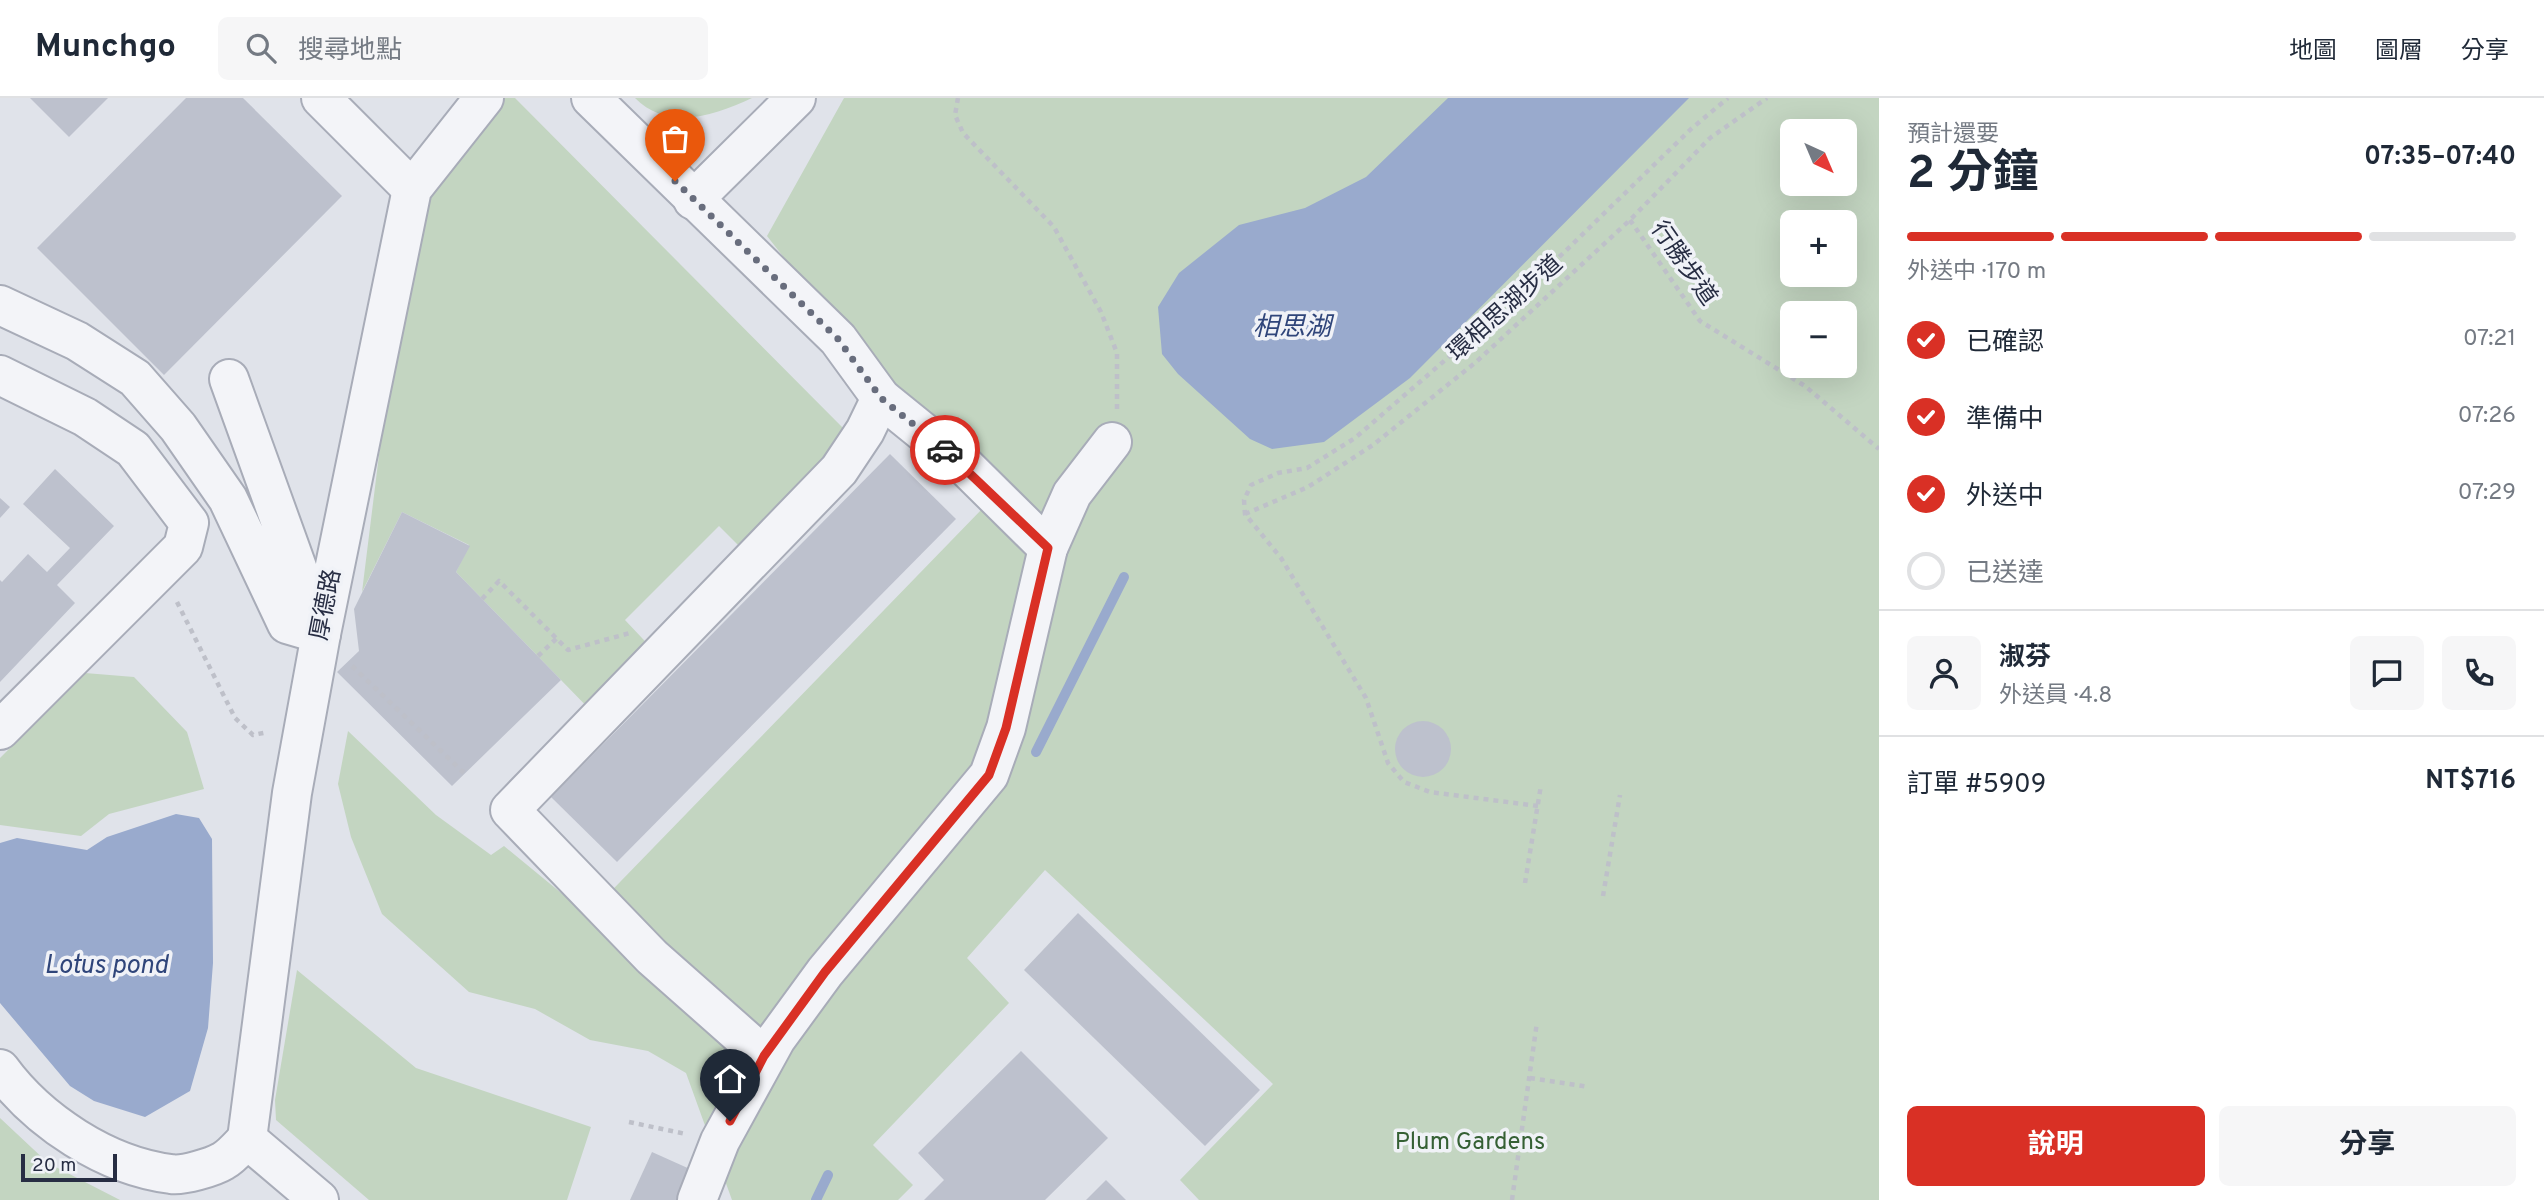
<!DOCTYPE html>
<html lang="zh-TW">
<meta charset="utf-8">
<style>
:root{--surface:#fff;--page:#f6f6f7;--text:#1f2937;--muted:#747a83;--line:#e0e1e3;--accent:#d93025}
body{margin:0;font-family:Overpass,"Noto Sans TC",sans-serif;background:var(--page);color:var(--text);height:100vh;display:flex;flex-direction:column;font-size:26px;white-space:nowrap}
*{box-sizing:border-box;margin:0}
p{font-size:23px;color:var(--muted)}
.icon{flex:none;width:38px;height:38px;fill:none;stroke:currentColor;stroke-width:2;stroke-linecap:round;stroke-linejoin:round}
.map{position:relative;flex:1;overflow:hidden}
.drawer{display:flex;flex-direction:column;background:var(--surface);width:665px}
.drawer>*{flex:none}
.needle{width:46px;rotate:136deg}
.controls{position:absolute;left:1780px;top:21px;display:grid;gap:14px}
.controls a{display:grid;place-items:center;width:77px;height:77px;border-radius:10px;background:var(--surface);box-shadow:0 7px 28px #0002;font-size:35px}
.scale{position:absolute;left:21px;bottom:18px;width:96px;box-sizing:border-box;padding-left:7px;border:4px solid #272d43;border-top:0;font-size:19px;line-height:24px;white-space:nowrap;color:#272d43;-webkit-text-stroke:5px #f0f2f7;paint-order:stroke}
.pin{position:absolute;display:grid;place-items:center;width:60px;height:60px;color:#fff;margin:-72px -30px;border-radius:50% 50% 50% 0;rotate:-45deg;box-shadow:0 0 7px #0007}
.pin .icon{rotate:45deg}
.courier{position:absolute;display:grid;place-items:center;width:70px;height:70px;margin:-35px;border:5px solid #d93025;border-radius:50%;background:#fff;color:#222;box-shadow:0 2px 9px #0007}
.summary em{font-style:normal;font-weight:700}
.summary div{display:flex;flex-direction:column-reverse}
.summary{display:flex;align-items:center;justify-content:space-between;height:119px;padding:0 28px}
h1{font-size:46px;font-weight:700;line-height:52px}
.bar{display:grid;grid-template-columns:repeat(4,1fr);gap:10px 7px;align-content:center;height:84px;padding:0 28px}
.bar i{height:9px;border-radius:5px;background:var(--line)}
.bar .active{background:var(--accent)}
.bar p{grid-column:span 4}
.line{display:flex;align-items:center;gap:18px;padding:0 28px;border-top:2px solid var(--line)}
.line div{flex:1}
.round{display:grid;place-items:center;flex:none;width:74px;height:74px;border-radius:10px;background:var(--page)}
ol{padding:0 28px;list-style:none}
li{display:flex;align-items:center;gap:21px;height:77px}
li p{margin-inline-start:auto}
li .icon{padding:7px;border-radius:50%;background:var(--accent);color:#fff;stroke-width:4}
li:last-child{color:var(--muted)}
li i{width:38px;height:38px;border:4px solid var(--line);border-radius:50%}
.button{display:flex;gap:14px;margin-top:auto;padding:14px 28px}
.button a{flex:1;height:80px;border-radius:10px;background:var(--accent);color:#fff;font-size:28px;font-weight:700;line-height:80px;text-align:center}
.button a+a{background:var(--page);color:var(--text)}
header{display:flex;align-items:center;gap:42px;box-sizing:border-box;height:98px;padding:0 35px;background:var(--surface);border-bottom:2px solid var(--line)}
header strong{font-size:33px}
nav{display:flex;gap:38px;margin-inline-start:auto;font-size:24px}
.search{width:490px;height:63px;background:var(--page);display:flex;align-items:center;gap:18px;box-sizing:border-box;padding:0 24px;border-radius:10px;color:var(--muted);font-size:26px}
main{display:flex;flex:1;min-height:0}
.map>svg:first-child{display:block}
.green{fill:#c3d5c1;fill-rule:evenodd}
.water{fill:#99aacd}
.lines{fill:none;stroke-linecap:round;stroke-linejoin:round}
.stream{stroke:#99aacd;stroke-width:10}
.building{fill:#bdc1cd}
.minor-casing{stroke:#a8acb8;stroke-width:42}
.path{stroke:#bec0c9;stroke-width:4.5;stroke-dasharray:5 5;stroke-linecap:butt}
.minor{stroke:#f3f4f8;stroke-width:38}
.done{stroke:#686d7d;stroke-width:7;stroke-dasharray:0 12.6}
.route{stroke:#d93025;stroke-width:9}
.labels{text-anchor:middle;dominant-baseline:central;stroke-width:7;stroke-linejoin:round;paint-order:stroke}
.street-label{font-size:24px;fill:#272d43;stroke:#f0f2f7}
.park-label{font-size:24px;fill:#356034;stroke:#f0f2f7}
.water-label{font-size:26px;font-style:italic;fill:#2f457a;stroke:#f0f2f7}
</style>
<header>
<strong>Munchgo</strong>
<div class="search"><svg class="icon" aria-label="search" viewBox="0 0 24 24"><circle cx="10" cy="10" r="6"/><path d="M15 15l6 6"/></svg>搜尋地點</div>
<nav><a>地圖</a><a>圖層</a><a>分享</a></nav>
</header>
<main>
<div class="map">
<svg width="1879" height="1102" viewBox="0 0 1879 1102">
<rect width="100%" height="100%" fill="#e0e3ea"/>
<!-- green -->
<g class="green">
<path d="M484,0H515L844,331L839,372L753,462L719,428L625,522L658,557L597,619L456,474L469,447L402,414L362,494L412,91Z"/>
<path d="M635,0H752C715,17 669,34 635,0Z"/>
<path d="M844,0H1879V1102H1199L1180,1082L1273,986L1045,772L967,860L1009,905L873,1047L913,1087L898,1102H732L686,975L648,953L590,942L535,911L469,894L382,816L351,739L338,686L348,633L436,717L491,757L504,748L588,817L982,411L767,138ZM1792,33H1844V86H1792ZM1792,124H1844V177H1792ZM1792,215H1844V268H1792Z"/>
<path d="M85,575L134,579L187,634L204,691L109,716L81,738L0,727V660Z"/>
<path d="M297,872L416,970L591,1029L567,1102H369L276,1022L275,1002Z"/>
<path d="M0,1020L48,1065L120,1102H0Z"/>
</g>
<!-- water -->
<g class="water">
<path d="M1448,0H1689L1410,280L1324,344L1272,351L1250,341L1178,276L1162,256L1158,209L1179,175L1239,127L1305,110L1366,79Z"/>
<path d="M176,716L199,720L212,741L213,865L208,930L190,993L145,1019L94,1003L70,988L0,905V745L17,740L87,752L107,739Z"/>
</g>
<g class="lines">
<!-- stream -->
<g class="stream">
<path d="M1036,654L1124,479"/>
<path d="M816,1102L828,1077"/>
</g>
</g>
<!-- building -->
<g class="building">
<path d="M30,0H108L69,39Z"/>
<path d="M186,0H243L342,98L164,277L37,150Z"/>
<path d="M890,356L956,421L617,764L551,699Z"/>
<path d="M55,371L114,428L57,487L75,505L0,584V482L2,484L28,456L47,474L70,450L23,406Z"/>
<path d="M0,400L10,409L0,420Z"/>
<path d="M402,414L470,448L456,474L561,582L452,688L337,574L359,553L354,511Z"/>
<circle cx="1423" cy="651" r="28"/>
<path d="M1078,815L1260,992L1205,1048L1024,872Z"/>
<path d="M1021,953L1108,1040L1045,1102H924L944,1082L918,1055Z"/>
<path d="M652,1054L701,1076L689,1102H630Z"/>
<path d="M1106,1082L1126,1102H1086Z"/>
</g>
<g class="lines">
<!-- minor casing -->
<g class="minor-casing">
<g id="minor">
<path d="M321,0L412,91"/>
<path d="M591,0L838,241L881,300L965,368L1048,450"/>
<path d="M693,102L796,0"/>
<path d="M0,207L77,243L135,280L178,329L228,401L287,526L321,536L229,281"/>
<path d="M0,277L85,319L133,351L189,425L183,449L0,632"/>
<path d="M764,958L652,859L510,712L839,372L865,333L881,300"/>
<path d="M0,971C38,1023 106,1068 171,1076C183,1078 213,1069 223,1063C232,1058 240,1048 247,1041"/>
<path d="M247,1041L292,695L321,536L412,91L484,0"/>
<path d="M247,1041L319,1102"/>
<path d="M697,1102L720,1043L776,941L825,874L989,677L1006,630L1048,450L1072,396L1112,344"/>
</g>
</g>
<!-- path -->
<g class="path">
<path d="M958,0L955,17L963,35L1054,129L1101,214L1117,255V312"/>
<path d="M1630,122L1700,223L1805,288L1879,351"/>
<path d="M1245,416L1308,389L1373,347L1476,264L1630,122L1710,40L1767,0"/>
<path d="M482,501L499,483L568,552L630,535"/>
<path d="M177,504L235,620L253,637L268,634"/>
<path d="M538,558L557,540"/>
<path d="M352,568L464,675"/>
<path d="M1538,708L1430,694L1404,684L1388,665L1366,600L1281,460L1245,416L1244,402L1251,387L1278,375L1307,370L1355,340L1517,200L1691,31L1728,0"/>
<path d="M1525,785L1541,687"/>
<path d="M1603,798L1620,697"/>
<path d="M1530,980L1589,989"/>
<path d="M629,1024L686,1036"/>
<path d="M1512,1102L1537,924"/>
</g>
<!-- minor -->
<use href="#minor" class="minor"/>
</g>
<g class="lines">
<!-- done -->
<path class="done" d="M675,83L838,241L881,300L945,352"/>
<!-- route -->
<path class="route" d="M730,1023L764,958L825,874L989,677L1006,630L1048,450L945,352"/>
</g>
<g class="labels">
<!-- street labels -->
<g class="street-label">
<text transform="translate(1683 166) rotate(55)">行勝步道</text>
<text transform="translate(1506 211) rotate(-42)">環相思湖步道</text>
<text transform="translate(327 507) rotate(-79)">厚德路</text>
</g>
<!-- park labels -->
<g class="park-label">
<text x="1470" y="1045">Plum Gardens</text>
</g>
<!-- water labels -->
<g class="water-label">
<text x="1292" y="230">相思湖</text>
<text x="106" y="868">Lotus pond</text>
</g>
</g>
</svg>
<div class="controls">
<a><svg class="needle" viewBox="-14 -14 28 28"><path d="M0-13l5 13h-10z" fill="#e53935"/><path d="M0 13l5-13h-10z" fill="#747a83"/></svg></a>
<a>+</a>
<a>−</a>
</div>
<div class="scale">20 m</div>
<div class="pin" style="left:675px;top:83px;background:#ea580c"><svg class="icon" aria-label="bag" viewBox="0 0 24 24"><path d="M5 8h14l-1 12H6zM9 8a3 3 0 0 1 6 0"/></svg></div>
<div class="pin" style="left:730px;top:1023px;background:#1f2937"><svg class="icon" aria-label="home" viewBox="0 0 24 24"><path d="M3 11l9-7 9 7M6 9v11h12V9"/></svg></div>
<div class="courier" style="left:945px;top:352px"><svg class="icon" aria-label="car" viewBox="0 0 24 24"><path d="M5 17H2v-5l4-1 3-4h7l3 4 3 1v5h-3M9 17h6M6 11h13"/><circle cx="7" cy="17" r="2"/><circle cx="17" cy="17" r="2"/></svg></div>
</div>
<section class="drawer">
<div class="summary"><div><h1>2 分鐘</h1><p>預計還要</p></div><em>07:35–07:40</em></div>
<div class="bar"><i class="active"></i><i class="active"></i><i class="active"></i><i></i><p>外送中 · 170 m</p></div>
<ol>
<li><svg class="icon" aria-label="check" viewBox="0 0 24 24"><path d="M5 12l5 5 9-10"/></svg>已確認<p>07:21</p></li>
<li><svg class="icon" aria-label="check" viewBox="0 0 24 24"><path d="M5 12l5 5 9-10"/></svg>準備中<p>07:26</p></li>
<li><svg class="icon" aria-label="check" viewBox="0 0 24 24"><path d="M5 12l5 5 9-10"/></svg>外送中<p>07:29</p></li>
<li><i></i>已送達</li>
</ol>
<div class="line" style="height:126px"><a class="round"><svg class="icon" aria-label="person" viewBox="0 0 24 24"><circle cx="12" cy="8" r="4"/><path d="M4 21q1-7 8-7t8 7"/></svg></a><div><b>淑芬</b><p>外送員 · 4.8</p></div><a class="round"><svg class="icon" aria-label="chat" viewBox="0 0 24 24"><path d="M4 5h16v11H9l-5 4z"/></svg></a><a class="round"><svg class="icon" aria-label="phone" viewBox="0 0 24 24"><path d="M5 4h4l2 5-3 2q2 4 5 5l2-3 5 2v4C11 20 4 13 5 4z"/></svg></a></div>
<div class="line" style="height:91px"><div>訂單 #5909</div><b>NT$716</b></div>
<div class="button"><a>說明</a><a>分享</a></div>
</section>
</main>
